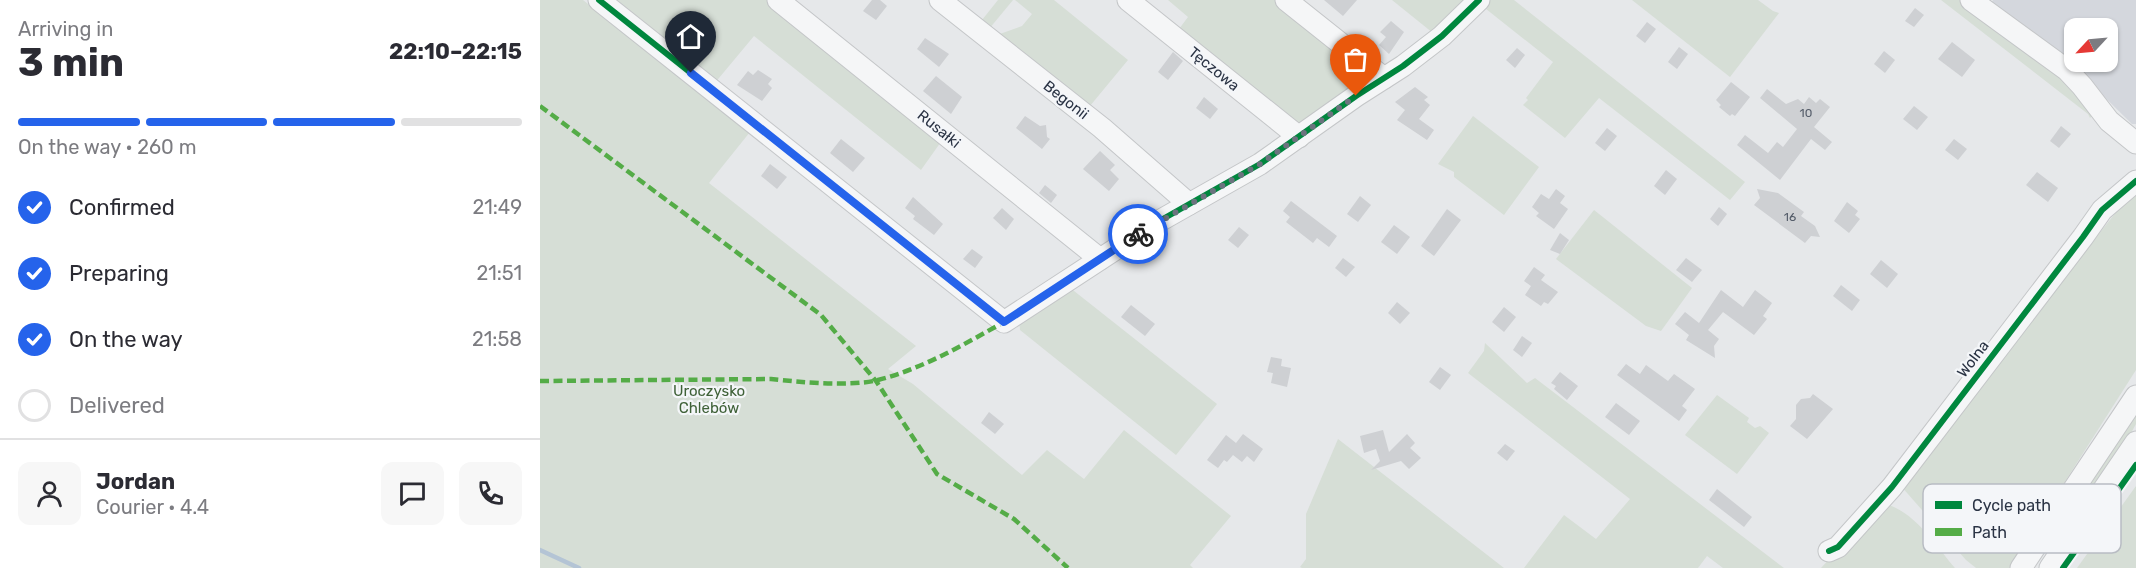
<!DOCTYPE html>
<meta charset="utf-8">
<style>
:root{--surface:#fff;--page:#f7f7f7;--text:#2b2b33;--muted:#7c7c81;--line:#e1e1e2;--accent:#2563eb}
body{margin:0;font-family:Rubik,sans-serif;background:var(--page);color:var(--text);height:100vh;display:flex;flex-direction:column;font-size:22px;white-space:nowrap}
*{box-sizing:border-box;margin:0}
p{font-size:20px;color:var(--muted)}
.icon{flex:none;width:33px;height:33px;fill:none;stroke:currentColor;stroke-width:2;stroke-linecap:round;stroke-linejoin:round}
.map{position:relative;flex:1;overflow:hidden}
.panel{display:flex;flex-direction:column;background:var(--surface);width:540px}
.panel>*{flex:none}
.needle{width:39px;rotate:244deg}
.fabs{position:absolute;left:1524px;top:18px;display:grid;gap:12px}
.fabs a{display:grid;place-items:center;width:54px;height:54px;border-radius:12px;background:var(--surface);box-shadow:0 2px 4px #0004;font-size:30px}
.pin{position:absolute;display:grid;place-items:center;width:51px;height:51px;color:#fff;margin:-62px -26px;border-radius:50% 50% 50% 0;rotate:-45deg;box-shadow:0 0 6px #0007}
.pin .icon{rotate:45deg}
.courier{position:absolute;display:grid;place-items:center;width:60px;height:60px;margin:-30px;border:4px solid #2563eb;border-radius:50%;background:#fff;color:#222;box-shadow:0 2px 8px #0007}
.overview em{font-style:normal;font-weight:700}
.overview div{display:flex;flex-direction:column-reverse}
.overview{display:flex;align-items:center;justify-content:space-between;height:102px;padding:0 18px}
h1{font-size:39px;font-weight:700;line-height:45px}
.bar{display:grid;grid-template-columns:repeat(4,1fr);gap:9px 6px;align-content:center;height:72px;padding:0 18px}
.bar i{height:8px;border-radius:4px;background:var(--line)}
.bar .selected{background:var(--accent)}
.bar p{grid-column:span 4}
.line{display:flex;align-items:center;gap:15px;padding:0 18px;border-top:2px solid var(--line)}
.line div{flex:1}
.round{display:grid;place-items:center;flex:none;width:63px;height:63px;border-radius:12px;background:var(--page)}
ol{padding:0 18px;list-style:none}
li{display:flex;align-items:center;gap:18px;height:66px}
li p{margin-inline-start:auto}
li .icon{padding:6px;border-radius:50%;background:var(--accent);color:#fff;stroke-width:4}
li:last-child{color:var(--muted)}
li i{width:33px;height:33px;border:3px solid var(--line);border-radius:50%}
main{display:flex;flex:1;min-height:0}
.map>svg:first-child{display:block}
.built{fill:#d4d7dd;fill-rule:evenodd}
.green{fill:#d6ded6}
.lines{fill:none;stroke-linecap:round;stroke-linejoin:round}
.stream{stroke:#b4c4d5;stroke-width:4.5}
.building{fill:#ced0d3}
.minor-casing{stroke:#c4c6c8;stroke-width:23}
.minor{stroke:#f5f6f7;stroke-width:21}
.quiet{stroke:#54ac47;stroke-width:4.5;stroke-dasharray:9 4.5;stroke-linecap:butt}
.cycleway-casing{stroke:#f4f6f9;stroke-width:10}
.cycleway{stroke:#00873e;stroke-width:6}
.done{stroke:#6c737f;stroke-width:6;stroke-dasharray:0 10.8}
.route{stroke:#2563eb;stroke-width:8}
.labels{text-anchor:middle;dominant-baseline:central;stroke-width:4.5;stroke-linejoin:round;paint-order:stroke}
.number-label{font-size:12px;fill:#545c69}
.street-label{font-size:15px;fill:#2b3445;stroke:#f4f6f9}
.park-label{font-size:15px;fill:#3f6138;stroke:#f4f6f9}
.key{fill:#f4f6f9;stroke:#b8bcc3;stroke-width:1.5}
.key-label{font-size:16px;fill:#2b3445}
</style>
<main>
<section class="panel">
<div class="overview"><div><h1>3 min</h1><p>Arriving in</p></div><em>22:10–22:15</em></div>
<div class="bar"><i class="selected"></i><i class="selected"></i><i class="selected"></i><i></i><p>On the way · 260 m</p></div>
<ol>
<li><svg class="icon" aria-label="check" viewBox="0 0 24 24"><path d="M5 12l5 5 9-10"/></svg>Confirmed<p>21:49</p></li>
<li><svg class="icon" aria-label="check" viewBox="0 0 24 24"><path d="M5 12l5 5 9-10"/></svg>Preparing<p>21:51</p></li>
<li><svg class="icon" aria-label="check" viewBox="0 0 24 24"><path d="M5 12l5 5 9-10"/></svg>On the way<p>21:58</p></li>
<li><i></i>Delivered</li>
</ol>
<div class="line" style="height:108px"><a class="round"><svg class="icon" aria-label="person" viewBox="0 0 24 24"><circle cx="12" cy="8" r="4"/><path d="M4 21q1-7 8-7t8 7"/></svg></a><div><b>Jordan</b><p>Courier · 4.4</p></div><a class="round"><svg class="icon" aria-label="chat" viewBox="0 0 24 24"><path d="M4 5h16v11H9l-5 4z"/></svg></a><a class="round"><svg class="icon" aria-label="phone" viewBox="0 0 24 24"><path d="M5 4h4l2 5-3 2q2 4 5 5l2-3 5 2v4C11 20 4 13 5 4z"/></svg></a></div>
</section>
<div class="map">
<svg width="1596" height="568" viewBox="0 0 1596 568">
<rect width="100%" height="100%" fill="#e6e8ea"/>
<!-- built -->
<path class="built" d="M1453,0H1596V124H1592L1534,67L1448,8ZM1534,28H1568V62H1534Z"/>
<!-- green -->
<g class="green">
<path d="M0,0H43L210,132L169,183L376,346L348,369L373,384L482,475L507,450L544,479L584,430L691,516L650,565L653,568H0Z"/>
<path d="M68,0H231L403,139L381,170L214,36L174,84Z"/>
<path d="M458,0H473L449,29L438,25Z"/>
<path d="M475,0H514L588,60L545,112L457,35L482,26L492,14Z"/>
<path d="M628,0H739L831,73L796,98L771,121L756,124L639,29L648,17Z"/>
<path d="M852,0H926L893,33Z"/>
<path d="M947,0H974L1205,182L1190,200L1059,98L1025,138L983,105L988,100L986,98L1013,62L941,5Z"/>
<path d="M1092,0H1218L1233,11L1239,13L1190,77Z"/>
<path d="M1401,0H1422L1537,89L1553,115L1550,118L1548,114Z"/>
<path d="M933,116L999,167L964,215L914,177V172L898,164Z"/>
<path d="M1596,187V370L1470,568H1436L1426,560L1360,485Z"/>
<path d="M1054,210L1152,288L1121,331L1106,326L1016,259Z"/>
<path d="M529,287L677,404L636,455L480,330L479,320Z"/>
<path d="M945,343L987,383L995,378L1244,568H1183L1167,556L1158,568H984L1024,515L1056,539L1090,499L928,373L944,351Z"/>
<path d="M1177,395L1209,418L1207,422L1215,428L1220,426L1229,433L1197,474L1145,435Z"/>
<path d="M1596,411V424L1586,442L1527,524L1526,520Z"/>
<path d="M798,439L964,568H762L760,567L766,559V514Z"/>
<path d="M1596,486V568H1537Z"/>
<path d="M1349,505C1377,515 1396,546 1415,568H1281L1319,527Z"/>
</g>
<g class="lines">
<!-- stream -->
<path class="stream" d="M0,550L39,568"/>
</g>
<!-- building -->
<g class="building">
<path d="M332,0H340L347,6L336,20L323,11Z"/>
<path d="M784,0H817L803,16Z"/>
<path d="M1375,8L1384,15L1374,27L1365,21Z"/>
<path d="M851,21L864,32L849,54L839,45L846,37L840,32Z"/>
<path d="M1107,22L1116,29L1105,43L1096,36Z"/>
<path d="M385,38L409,54L399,67L377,49Z"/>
<path d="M1412,42L1435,60L1422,77L1398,59Z"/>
<path d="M1139,47L1148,54L1137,69L1128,62Z"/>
<path d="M977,48L985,55L975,68L966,60Z"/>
<path d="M1344,51L1355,60L1345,73L1334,64Z"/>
<path d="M633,52L643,61L628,80L618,72Z"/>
<path d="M218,70L232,79L228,84L232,88L222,101L197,85L208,71L213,75Z"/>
<path d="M396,76L422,97L411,114L383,91Z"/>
<path d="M1191,82L1210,97L1195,116L1192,114L1190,116L1179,107L1181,105L1176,100Z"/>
<path d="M875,87L888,97L884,100L890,105L879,119L894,130L887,140L857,120L865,110L855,102Z"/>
<path d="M1227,89L1246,104L1258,99L1264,104L1269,97L1276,103L1280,99L1290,107L1274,127L1292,142L1285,150L1271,139L1240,180L1197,145L1205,135L1228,153L1237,142L1243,147L1257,129L1220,98Z"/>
<path d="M664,97L678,109L670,119L656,108Z"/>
<path d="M1374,106L1388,117L1377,130L1363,119Z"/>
<path d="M485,116L500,126L506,125L507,137L510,139L502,149L476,128Z"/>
<path d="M1521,126L1531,134L1519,148L1510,141Z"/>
<path d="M1067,128L1077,136L1065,151L1055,143Z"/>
<path d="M301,139L325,158L313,172L290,153Z"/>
<path d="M1414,139L1427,149L1418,160L1405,150Z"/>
<path d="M560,151L575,165L570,170L579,179L569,191L543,169Z"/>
<path d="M230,164L247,177L237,189L221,176Z"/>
<path d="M1126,170L1137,179L1125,195L1114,186Z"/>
<path d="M1497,172L1518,188L1508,202L1486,185Z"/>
<path d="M505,185L517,195L511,203L499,193Z"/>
<path d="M1016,189L1025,196L1020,203L1028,209L1014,229L996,216L999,213L992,207L1001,194L1009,199Z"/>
<path d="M1217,189L1238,193L1264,212L1261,216L1275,226L1280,237L1271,236L1265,243L1214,205L1220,198Z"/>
<path d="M820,196L831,205L818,222L807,214Z"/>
<path d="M373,197L403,224L394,235L373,219L375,216L365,208Z"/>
<path d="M751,201L797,236L789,247L777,238L773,243L746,222L750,217L743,211Z"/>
<path d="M1307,202L1318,211L1315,215L1320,219L1309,233L1294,221Z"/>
<path d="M1179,207L1187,214L1178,226L1170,219Z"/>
<path d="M462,208L474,219L466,230L453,218Z"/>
<path d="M907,209L921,220L894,256L881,246Z"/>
<path d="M854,225L870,237L857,254L841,242Z"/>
<path d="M699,227L709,235L698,248L688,240Z"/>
<path d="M1020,233L1029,240L1020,254L1010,250Z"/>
<path d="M432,249L443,257L435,268L423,259Z"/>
<path d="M803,258L815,267L806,277L795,268Z"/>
<path d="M1146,258L1162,270L1152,282L1136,270Z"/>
<path d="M1341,260L1358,274L1347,288L1330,274Z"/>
<path d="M994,267L1005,275L1001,280L1018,292L1008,304L1004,302L1001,306L985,295L991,286L984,281Z"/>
<path d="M1301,285L1320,300L1312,311L1293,296Z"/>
<path d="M1181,290L1203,307L1215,290L1232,303L1223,316L1227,319L1214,335L1183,312L1168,330L1179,339L1174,346L1175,358L1146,340L1149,335L1135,324L1145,312L1159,323Z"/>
<path d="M857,302L870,313L860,324L848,313Z"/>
<path d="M591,305L615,324L605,336L581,317Z"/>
<path d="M964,307L976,317L964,332L952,322Z"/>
<path d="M982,336L992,343L982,357L973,350Z"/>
<path d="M731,357L742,359L741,366L751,368L747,387L731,383L733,373L727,372Z"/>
<path d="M1086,364L1100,374L1106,365L1128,381L1134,374L1155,389L1142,406L1147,410L1139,421L1077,375Z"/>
<path d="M900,367L911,375L900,390L889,382Z"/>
<path d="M1020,372L1038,386L1027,400L1014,389L1016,386L1011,383Z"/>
<path d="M1273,394L1293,409L1267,439L1250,426L1256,419V405L1261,399L1270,398Z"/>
<path d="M1076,403L1100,421L1089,435L1065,417Z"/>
<path d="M449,412L464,424L455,434L441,423Z"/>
<path d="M843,430L849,452L867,434L875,443L870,448L881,458L869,469L861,461L831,470L840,461L836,449L824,453L820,436Z"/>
<path d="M703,434L723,449L714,462L707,456L702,462L693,455L687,462L684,460L678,468L667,460L686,435L696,443Z"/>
<path d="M965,444L975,451L967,461L957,453Z"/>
<path d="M1177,489L1212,517L1204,527L1169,500Z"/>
</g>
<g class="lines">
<!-- minor casing -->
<g class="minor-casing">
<g id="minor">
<path d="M59,0L464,322L614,224L720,164L816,96L863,66L902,36L939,0"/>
<path d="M238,0L560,259"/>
<path d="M400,0L562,128L649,204"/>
<path d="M588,0L759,137"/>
<path d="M746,0L844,78"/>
<path d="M1431,0L1527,70L1542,86L1569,121L1596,143"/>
<path d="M1289,551L1298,547L1352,487L1543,237L1562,210L1596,181"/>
<path d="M1481,568L1596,396"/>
<path d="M1510,568L1596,442"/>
</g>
</g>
<!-- minor -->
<use href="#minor" class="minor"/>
<!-- quiet -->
<g class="quiet">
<path d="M0,106L281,315L336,381L397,474L474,519L528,568"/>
<path d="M0,381L231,379C259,382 311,387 338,380C384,368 423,345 464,322"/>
</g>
<!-- cycleway casing -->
<g class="cycleway-casing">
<g id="cycleway">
<path d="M59,0L464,322L614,224L720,164L816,96L863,66L902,36L939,0"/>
<path d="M1289,551L1298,547L1352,487L1543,237L1562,210L1596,181"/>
<path d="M1523,568L1596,465"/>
</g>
</g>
<!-- cycleway -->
<use href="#cycleway" class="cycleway"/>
</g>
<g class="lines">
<!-- done -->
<path class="done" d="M598,234L720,164L816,96"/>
<!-- route -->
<path class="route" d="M151,73L464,322L598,234"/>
</g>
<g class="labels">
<!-- number labels -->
<g class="number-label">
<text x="1266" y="113">10</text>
<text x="1250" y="217">16</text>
</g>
<!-- street labels -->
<g class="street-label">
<text transform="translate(674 69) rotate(39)">Tęczowa</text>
<text transform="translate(526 100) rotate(38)">Begonii</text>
<text transform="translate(399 129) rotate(39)">Rusałki</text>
<text transform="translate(1433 359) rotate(-53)">Wolna</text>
</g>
<!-- park labels -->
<g class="park-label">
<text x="169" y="391">Uroczysko<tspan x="169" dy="17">Chlebów</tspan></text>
</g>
</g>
<!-- legend -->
<rect x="1383" y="484" width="198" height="69" rx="9" class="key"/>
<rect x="1395" y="501" width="27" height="8" fill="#00873e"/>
<rect x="1395" y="528" width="27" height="8" fill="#54ac47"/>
<g class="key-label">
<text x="1432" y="511">Cycle path</text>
<text x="1432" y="538">Path</text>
</g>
</svg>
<div class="fabs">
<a><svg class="needle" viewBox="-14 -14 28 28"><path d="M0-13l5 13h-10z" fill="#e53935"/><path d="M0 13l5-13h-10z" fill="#7c7c81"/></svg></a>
</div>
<div class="pin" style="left:816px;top:96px;background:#ea580c"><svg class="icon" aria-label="bag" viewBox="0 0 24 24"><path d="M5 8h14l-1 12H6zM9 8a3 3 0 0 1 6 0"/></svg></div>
<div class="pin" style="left:151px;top:73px;background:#1f2937"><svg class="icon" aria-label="home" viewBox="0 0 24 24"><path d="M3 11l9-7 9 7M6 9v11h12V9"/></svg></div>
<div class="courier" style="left:598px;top:234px"><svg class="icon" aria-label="bike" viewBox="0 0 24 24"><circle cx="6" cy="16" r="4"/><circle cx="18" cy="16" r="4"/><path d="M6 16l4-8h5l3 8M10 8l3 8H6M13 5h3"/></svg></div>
</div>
</main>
